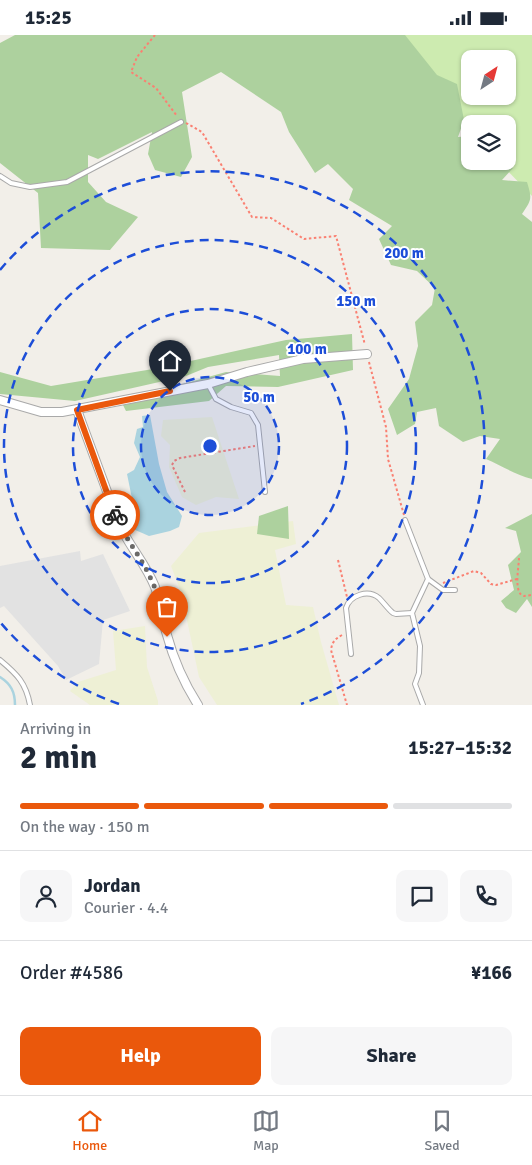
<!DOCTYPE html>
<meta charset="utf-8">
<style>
:root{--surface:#fff;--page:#f6f6f7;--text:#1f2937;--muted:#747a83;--line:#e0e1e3;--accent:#ea580c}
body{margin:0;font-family:Signika,sans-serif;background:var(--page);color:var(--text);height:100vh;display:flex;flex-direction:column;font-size:19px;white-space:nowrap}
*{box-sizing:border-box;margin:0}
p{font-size:16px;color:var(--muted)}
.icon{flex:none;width:28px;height:28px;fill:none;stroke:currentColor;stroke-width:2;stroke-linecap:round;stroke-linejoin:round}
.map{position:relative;height:670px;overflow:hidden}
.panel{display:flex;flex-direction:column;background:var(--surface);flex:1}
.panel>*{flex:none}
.needle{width:32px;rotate:36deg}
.controls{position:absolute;left:461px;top:15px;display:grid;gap:10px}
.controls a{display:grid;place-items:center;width:55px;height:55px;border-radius:10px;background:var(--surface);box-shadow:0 1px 4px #0004;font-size:25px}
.pin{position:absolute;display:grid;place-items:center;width:42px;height:42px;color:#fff;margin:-51px -21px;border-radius:50% 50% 50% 0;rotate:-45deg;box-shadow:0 0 5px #0007}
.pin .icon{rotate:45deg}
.courier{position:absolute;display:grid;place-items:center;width:50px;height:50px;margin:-25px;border:4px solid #ea580c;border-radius:50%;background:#fff;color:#222;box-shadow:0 1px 6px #0007}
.head em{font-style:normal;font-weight:700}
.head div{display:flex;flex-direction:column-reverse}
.head{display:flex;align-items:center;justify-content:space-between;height:85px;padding:0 20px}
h1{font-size:32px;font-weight:700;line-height:38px}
.bar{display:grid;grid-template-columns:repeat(4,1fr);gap:8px 5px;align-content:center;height:60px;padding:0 20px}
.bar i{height:6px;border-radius:4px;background:var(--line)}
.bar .active{background:var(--accent)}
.bar p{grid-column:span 4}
.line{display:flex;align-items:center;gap:12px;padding:0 20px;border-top:1px solid var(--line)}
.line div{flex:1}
.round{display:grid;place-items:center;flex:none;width:52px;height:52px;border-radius:10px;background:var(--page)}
.button{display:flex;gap:10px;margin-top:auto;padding:10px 20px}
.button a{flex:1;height:58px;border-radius:10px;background:var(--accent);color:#fff;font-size:20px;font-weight:700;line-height:58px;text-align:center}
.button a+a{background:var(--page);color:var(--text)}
.status{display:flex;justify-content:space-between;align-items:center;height:35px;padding:0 25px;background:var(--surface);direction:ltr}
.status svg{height:14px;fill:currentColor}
.tab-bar{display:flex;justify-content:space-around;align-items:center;height:70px;border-top:1px solid var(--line);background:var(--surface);font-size:14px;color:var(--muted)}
.tab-bar a{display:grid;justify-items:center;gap:2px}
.tab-bar .active{color:var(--accent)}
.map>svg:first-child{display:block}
.farmland{fill:#eef0d5}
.grass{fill:#cdebb0;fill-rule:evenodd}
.forest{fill:#add19e}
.parking{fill:#e2e2e2}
.water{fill:#aad3df}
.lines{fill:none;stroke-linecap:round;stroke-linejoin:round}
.stream{stroke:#aad3df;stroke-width:2.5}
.service-casing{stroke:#a9a9a9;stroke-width:6}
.minor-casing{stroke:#a9a9a9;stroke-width:10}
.path{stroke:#fa8072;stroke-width:2;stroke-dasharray:2.5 2.5;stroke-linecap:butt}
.service{stroke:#fff;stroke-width:4}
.minor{stroke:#fff;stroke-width:8}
.done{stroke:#6b6a68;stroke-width:5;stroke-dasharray:0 9}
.route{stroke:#ea580c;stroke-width:6}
.ring{fill:none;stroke:#1d4ed8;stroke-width:2.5;stroke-dasharray:9 6}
.centre{fill:#1d4ed8;stroke:#fff;stroke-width:2.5}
.ring-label{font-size:15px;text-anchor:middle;font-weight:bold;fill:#1d4ed8;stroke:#fff;stroke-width:4;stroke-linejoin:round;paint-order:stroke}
</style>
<div class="status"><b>15:25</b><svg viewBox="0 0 49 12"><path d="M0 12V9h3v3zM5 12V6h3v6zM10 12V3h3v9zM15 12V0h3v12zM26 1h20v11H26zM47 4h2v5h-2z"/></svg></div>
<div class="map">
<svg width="532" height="670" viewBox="0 0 532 670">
<rect width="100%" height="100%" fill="#f2efe9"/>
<!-- farmland -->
<g class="farmland">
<path d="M212,382L239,464L216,462L196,470L182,462L169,432L170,410L161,401L163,385Z"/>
<path d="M293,486L296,509L275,515L286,570L313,572L321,607L339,670H217L199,642L181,557L171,531L199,498Z"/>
<path d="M145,591L147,632L158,666V670H90L70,656L78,647L116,635L113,596Z"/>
</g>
<!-- grass -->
<path class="grass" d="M399,0H532V161L498,126H508V89H470V94ZM470,24H508V61H470Z"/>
<!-- forest -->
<g class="forest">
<path d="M15,0H405L437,40L457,49L464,85L458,102L470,101V126H505L513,133L502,145L527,147C532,164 532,164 522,179L532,187V444C516,440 502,431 486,424L500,404L480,401L463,407L439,391L436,373L417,377L415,389L397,400L388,374L409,344L418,311L415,287L432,270L435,253L417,236L391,230L379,204L392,191L349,165L353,154L328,129L315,138L289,97L281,77L221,37L182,57L192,122L181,142L155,135L148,119L152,97L98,124L88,120V147L106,167L138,182L110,215L41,213L38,158L0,128V8Z"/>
<path d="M352,299L353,335L278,352L226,351L209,366L126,376L121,366L226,337L280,341L279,320L208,332L186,341L75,366L0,359V337L51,351L159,333L286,305Z"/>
<path d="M288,471L289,504L257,499L259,481Z"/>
<path d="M532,479V572L527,564L516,578L506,573L501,566L514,555L508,530L521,517L516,496L505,493Z"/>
</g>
<!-- parking -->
<path class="parking" d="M80,516L81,526L103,519L130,576L103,585L99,629L66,645L58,631L4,571L0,573V531Z"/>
<!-- water -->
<path class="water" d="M150,380L159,429L167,457L182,481L179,492L170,496L149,501L133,494L130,480L135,478L127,439L134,435L140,422L134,408L137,394L143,392L142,381Z"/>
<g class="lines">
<!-- stream -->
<path class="stream" d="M0,642C11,649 15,657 15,670"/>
<!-- service casing -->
<g class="service-casing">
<g id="service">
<path d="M0,141L11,148L30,152L67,147L181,87"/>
<path d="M208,349L216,364L231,372L251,378L258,390L265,457"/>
<path d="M405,485L428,544L412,578L420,611L419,638L415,649L423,670"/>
<path d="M428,544L443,555H455"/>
<path d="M351,619L346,573C350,560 368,554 379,563C384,568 388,574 393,578L396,579L412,578"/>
<path d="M0,625C17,639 26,648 30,670"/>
</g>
</g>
<!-- minor casing -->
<g class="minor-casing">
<g id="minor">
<path d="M0,365L41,377H62L208,349L247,337L303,324L367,319"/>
<path d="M77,375L119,489C129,511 146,529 155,552C161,568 162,584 167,600C174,626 184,648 198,670"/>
</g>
</g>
<!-- path -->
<g class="path">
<path d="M155,0L137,22L131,37L156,53L177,81"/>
<path d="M186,88L202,97L252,182L271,183L304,204L336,201L365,310"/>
<path d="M369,327L386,392L388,424L404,480"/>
<path d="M185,457L172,430L174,426L180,423L255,411"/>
<path d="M519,523C519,531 513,559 524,561C524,561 531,560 532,560"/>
<path d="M338,525L347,562"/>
<path d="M443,548L474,536L481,538L491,549L496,550L517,544"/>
<path d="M342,600C335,604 332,607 331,615L347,670"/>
</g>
<!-- service -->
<use href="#service" class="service"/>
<!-- minor -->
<use href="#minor" class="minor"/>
</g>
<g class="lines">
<!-- done -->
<path class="done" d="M115,480C124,502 140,520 150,542C160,561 162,581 167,602"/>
<!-- route -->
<path class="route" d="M115,480L77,375L170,356"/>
</g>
<!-- distance rings -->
<circle cx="210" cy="411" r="69" fill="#1d4ed8" fill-opacity=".12"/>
<g class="ring">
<circle cx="210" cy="411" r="69"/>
<circle cx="210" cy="411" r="137"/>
<circle cx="210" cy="411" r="206"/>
<path d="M119 669A274 274 0 0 1 0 587M0 235A274 274 0 1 1 301 669"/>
</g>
<circle cx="210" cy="411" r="8" class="centre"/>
<g class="ring-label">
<text x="404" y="223">200 m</text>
<text x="356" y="271">150 m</text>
<text x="307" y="319">100 m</text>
<text x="259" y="367">50 m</text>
</g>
</svg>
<div class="controls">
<a><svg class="needle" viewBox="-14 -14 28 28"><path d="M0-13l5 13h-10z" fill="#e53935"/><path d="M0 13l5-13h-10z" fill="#747a83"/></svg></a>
<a><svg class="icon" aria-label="layers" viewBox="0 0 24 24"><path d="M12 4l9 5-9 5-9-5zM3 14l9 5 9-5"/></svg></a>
</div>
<div class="pin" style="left:167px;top:602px;background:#ea580c"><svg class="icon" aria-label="bag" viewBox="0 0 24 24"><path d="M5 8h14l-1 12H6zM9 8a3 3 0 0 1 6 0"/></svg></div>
<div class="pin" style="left:170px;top:356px;background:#1f2937"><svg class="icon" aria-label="home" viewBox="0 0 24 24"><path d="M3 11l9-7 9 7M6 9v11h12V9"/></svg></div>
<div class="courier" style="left:115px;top:480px"><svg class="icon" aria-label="bike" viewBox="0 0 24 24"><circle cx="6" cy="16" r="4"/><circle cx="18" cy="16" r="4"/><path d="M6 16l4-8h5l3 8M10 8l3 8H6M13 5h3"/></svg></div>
</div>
<section class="panel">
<div class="head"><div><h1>2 min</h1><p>Arriving in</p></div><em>15:27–15:32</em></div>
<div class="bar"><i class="active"></i><i class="active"></i><i class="active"></i><i></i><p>On the way · 150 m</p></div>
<div class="line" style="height:90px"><a class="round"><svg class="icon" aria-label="person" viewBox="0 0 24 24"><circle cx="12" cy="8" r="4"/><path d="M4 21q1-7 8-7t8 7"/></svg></a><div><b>Jordan</b><p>Courier · 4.4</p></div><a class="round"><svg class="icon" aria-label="chat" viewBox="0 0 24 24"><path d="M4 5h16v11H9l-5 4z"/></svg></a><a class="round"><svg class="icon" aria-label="phone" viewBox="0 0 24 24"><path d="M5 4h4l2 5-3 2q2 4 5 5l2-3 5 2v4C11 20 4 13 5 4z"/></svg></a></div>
<div class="line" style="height:65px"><div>Order #4586</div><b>¥166</b></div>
<div class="button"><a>Help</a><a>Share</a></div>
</section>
<nav class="tab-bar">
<a class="active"><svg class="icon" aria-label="home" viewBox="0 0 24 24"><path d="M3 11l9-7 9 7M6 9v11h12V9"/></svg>Home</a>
<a><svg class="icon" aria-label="map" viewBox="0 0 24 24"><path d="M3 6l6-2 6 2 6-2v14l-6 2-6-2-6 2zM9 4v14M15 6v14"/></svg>Map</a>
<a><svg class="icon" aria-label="saved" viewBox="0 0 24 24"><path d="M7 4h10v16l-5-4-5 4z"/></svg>Saved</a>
</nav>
